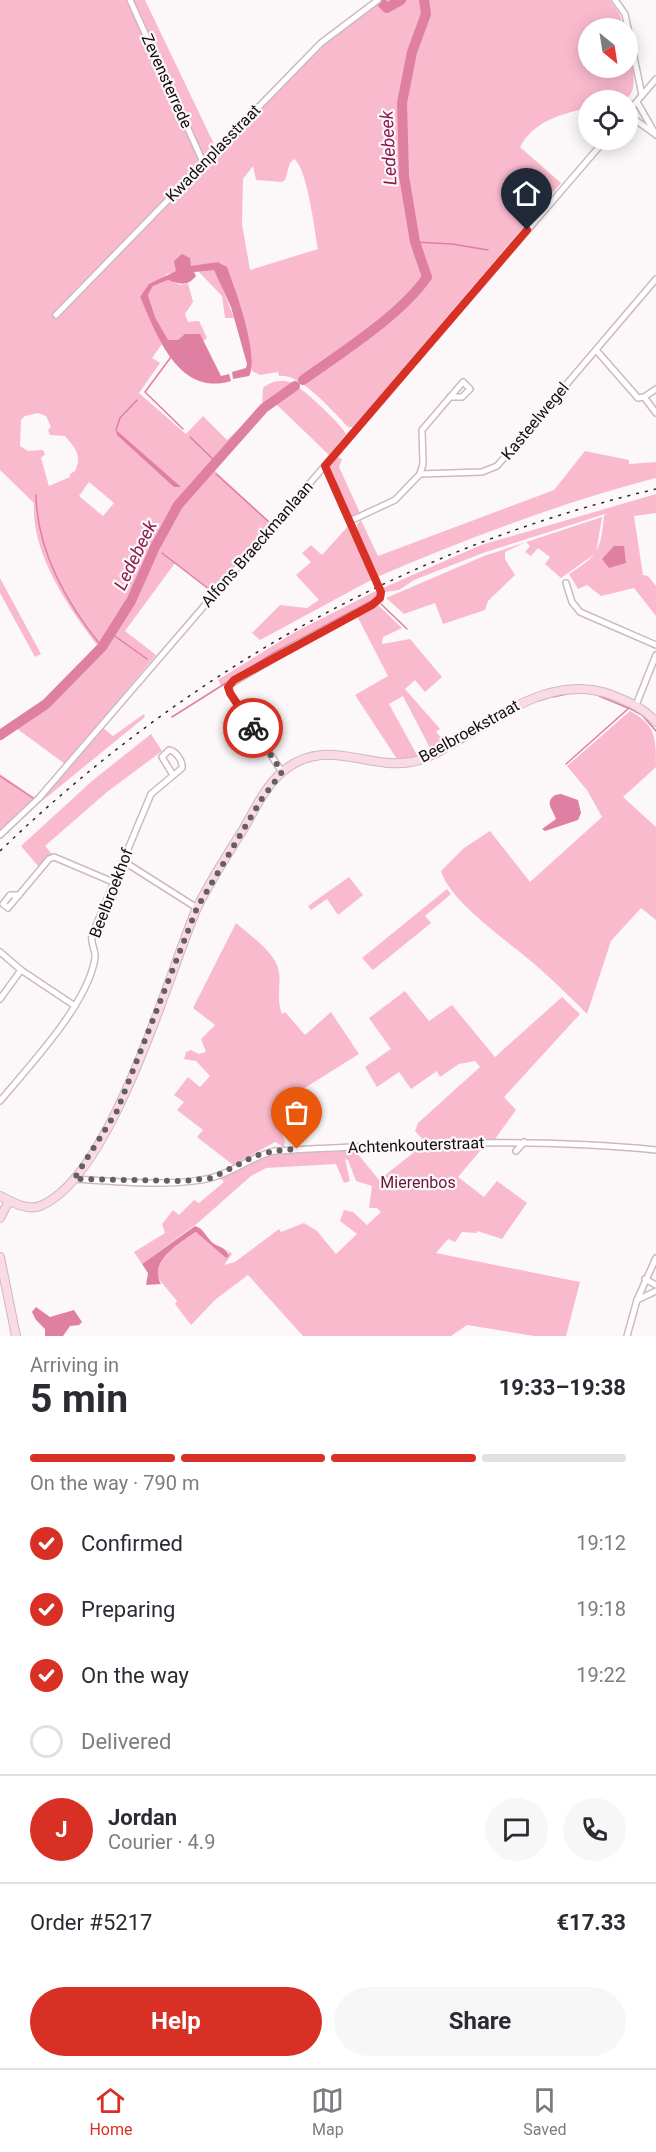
<!DOCTYPE html>
<meta charset="utf-8">
<style>
:root{--surface:#fff;--page:#f7f7f7;--text:#2b2b33;--muted:#7c7c81;--line:#e1e1e2;--accent:#d93025}
body{margin:0;font-family:Roboto,sans-serif;background:var(--page);color:var(--text);height:100vh;display:flex;flex-direction:column;font-size:22px;white-space:nowrap}
*{box-sizing:border-box;margin:0}
p{font-size:20px;color:var(--muted)}
.icon{flex:none;width:33px;height:33px;fill:none;stroke:currentColor;stroke-width:2;stroke-linecap:round;stroke-linejoin:round}
.map{position:relative;height:1336px;overflow:hidden}
.details{display:flex;flex-direction:column;background:var(--surface);flex:1}
.details>*{flex:none}
.needle{width:39px;rotate:150deg}
.controls{position:absolute;left:578px;top:18px;display:grid;gap:12px}
.controls a{display:grid;place-items:center;width:60px;height:60px;border-radius:50%;background:var(--surface);box-shadow:0 3px 15px #0003;font-size:30px}
.pin{position:absolute;display:grid;place-items:center;width:51px;height:51px;color:#fff;margin:-62px -26px;border-radius:50% 50% 50% 0;rotate:-45deg;box-shadow:0 0 6px #0007}
.pin .icon{rotate:45deg}
.courier{position:absolute;display:grid;place-items:center;width:60px;height:60px;margin:-30px;border:4px solid #d93025;border-radius:50%;background:#fff;color:#222;box-shadow:0 2px 8px #0007}
.summary em{font-style:normal;font-weight:700}
.summary div{display:flex;flex-direction:column-reverse}
.summary{display:flex;align-items:center;justify-content:space-between;height:102px;padding:0 30px}
h1{font-size:39px;font-weight:700;line-height:45px}
.bar{display:grid;grid-template-columns:repeat(4,1fr);gap:9px 6px;align-content:center;height:72px;padding:0 30px}
.bar i{height:8px;border-radius:4px;background:var(--line)}
.bar .selected{background:var(--accent)}
.bar p{grid-column:span 4}
.line{display:flex;align-items:center;gap:15px;padding:0 30px;border-top:2px solid var(--line)}
.line div{flex:1}
.round{display:grid;place-items:center;flex:none;width:63px;height:63px;border-radius:32px;background:var(--page)}
ol{padding:0 30px;list-style:none}
li{display:flex;align-items:center;gap:18px;height:66px}
li p{margin-inline-start:auto}
li .icon{padding:6px;border-radius:50%;background:var(--accent);color:#fff;stroke-width:4}
li:last-child{color:var(--muted)}
li i{width:33px;height:33px;border:3px solid var(--line);border-radius:50%}
.action{display:flex;gap:12px;margin-top:auto;padding:12px 30px}
.action a{flex:1;height:69px;border-radius:36px;background:var(--accent);color:#fff;font-size:24px;font-weight:700;line-height:69px;text-align:center}
.action a+a{background:var(--page);color:var(--text)}
.tab-bar{display:flex;justify-content:space-around;align-items:center;height:84px;border-top:2px solid var(--line);background:var(--surface);font-size:16px;color:var(--muted)}
.tab-bar a{display:grid;justify-items:center;gap:3px}
.tab-bar .selected{color:var(--accent)}
.map>svg:first-child{display:block}
.green{fill:#fabace;fill-rule:evenodd}
.water{fill:#df7fa1}
.lines{fill:none;stroke-linecap:round;stroke-linejoin:round}
.stream{stroke:#df7fa1;stroke-width:1.5}
.river{stroke:#df7fa1;stroke-width:10}
.street-casing{stroke:#ceb9bf;stroke-width:8}
.secondary-casing{stroke:#ceb9bf;stroke-width:10}
.street{stroke:#fff;stroke-width:5}
.secondary{stroke:#f9dae5;stroke-width:8}
.rail{stroke:#2e2629;stroke-width:1.5;stroke-dasharray:3 6;stroke-linecap:butt}
.done{stroke:#665f62;stroke-width:6;stroke-dasharray:0 10.8}
.route{stroke:#d93025;stroke-width:8}
.labels{text-anchor:middle;dominant-baseline:central;stroke-width:4.5;stroke-linejoin:round;paint-order:stroke}
.street-label{font-size:16px;fill:#150d10;stroke:#fcf8f9}
.park-label{font-size:16px;fill:#6b153c;stroke:#fcf8f9}
.water-label{font-size:18px;font-style:italic;fill:#8d1b50;stroke:#fcf8f9}
</style>
<div class="map">
<svg width="656" height="1336" viewBox="0 0 656 1336">
<rect width="100%" height="100%" fill="#fcf8f9"/>
<!-- green -->
<g class="green">
<path d="M0,0H145L214,144L205,154L211,159L323,45L384,0H610L619,13L624,28H588V68H627V43C630,58 643,95 622,100C612,103 598,100 588,100V108C561,114 534,121 520,147L561,183L353,427H348C333,412 301,373 279,376L278,372L260,375L252,371C252,355 235,277 226,267C224,265 221,263 218,262L167,274L140,297L162,344L152,358L160,363L139,393L186,434L203,416L227,440L262,407L263,388C270,382 280,379 290,382C300,385 342,425 346,434L329,455L276,404L266,411L219,462L214,470L270,522L212,591L175,563L125,631L156,655L65,764L16,728L48,706L114,637L163,534L192,489L208,474L203,470C188,486 174,502 163,522C139,562 129,609 97,645C68,607 31,553 34,503L0,470ZM294,159C307,167 315,232 318,249L250,270L242,224L243,179L253,166L256,180L282,182L285,180L290,163ZM38,413L46,416L51,427L48,430L50,435L65,436C76,449 82,455 75,471L70,474V477L49,486L41,458L45,454L43,450L28,451L20,446L21,420L25,416ZM89,482L114,503L103,516L79,496Z"/>
<path d="M204,269L214,270L217,274L234,318H225L222,296L198,271Z"/>
<path d="M168,280L181,285L188,283L193,302L185,314L188,322L199,321L207,338L203,341H168L155,317L148,295L153,286Z"/>
<path d="M585,451L629,460V464L656,462V478C560,503 468,538 377,577L358,534L357,524L361,520L378,556L554,490Z"/>
<path d="M337,457L342,459L339,467L360,513L351,517L329,467Z"/>
<path d="M656,494V513L634,516L643,575L648,576L656,586V616L634,588L601,596L587,585L578,589L569,574C598,556 601,550 604,515L608,514H605L483,553L414,580L399,590L385,592L383,588L481,545Z"/>
<path d="M602,517L596,553L561,578L545,564L550,557L538,548L531,556L525,552L530,546L526,542L505,552V559L515,575L488,601L485,610L443,624L435,603L404,614L386,598L484,556Z"/>
<path d="M349,525L373,579L260,640L252,633L280,605L307,608L319,600L296,575L311,562L302,553L311,545L322,555Z"/>
<path d="M0,578L41,654L35,657L0,593Z"/>
<path d="M376,591L379,594L375,601L294,643L232,679L222,687L218,680L295,632Z"/>
<path d="M378,605L402,628L383,637L382,644L410,639L442,677L425,692L415,680L405,689L440,729L436,732L445,742L431,750L403,696L389,704L418,757L397,759L355,695L388,676L357,616Z"/>
<path d="M630,711C656,725 656,738 656,767L623,797L656,827V920L641,908L611,941L587,1014C572,999 556,983 540,969C515,946 450,903 441,871L464,848L490,831L530,882L602,817L587,790L567,766Z"/>
<path d="M144,714L145,717L42,801L41,800L103,728L113,736Z"/>
<path d="M151,734L162,751L107,792L45,846L52,854L38,866L21,846L92,781Z"/>
<path d="M0,774L35,798L0,831Z"/>
<path d="M349,877L363,895L338,915L327,899L311,910L308,906Z"/>
<path d="M447,889L451,894L425,916L431,923L373,970L362,958Z"/>
<path d="M236,923C249,935 276,952 279,972C281,986 276,999 282,1014L285,1012L305,1035L331,1012L359,1054L271,1109L285,1141L284,1147L275,1142L233,1165L197,1137L203,1130L177,1110L184,1102L174,1095L188,1077L200,1087L210,1076L196,1061L184,1059L186,1052L191,1050L199,1054L206,1052L201,1039L215,1025L193,1008Z"/>
<path d="M405,991L429,1021L452,1005L495,1057L562,997L580,1014L504,1097L516,1110L495,1139L424,1141L415,1131L418,1123L480,1067L475,1061L459,1064L440,1077L437,1071L411,1089L399,1072L377,1087L365,1067L391,1049L369,1018Z"/>
<path d="M486,1144L458,1177L484,1197L497,1181L527,1203L502,1239L477,1231V1233L462,1232L455,1242L448,1239L436,1253L580,1282L566,1336H534L467,1325L451,1336H303L248,1275L216,1299L191,1325L175,1304L177,1301L157,1277C157,1257 181,1241 197,1232L226,1258L229,1253L226,1249L232,1254L224,1265L235,1262L279,1229L281,1232L304,1223L317,1231L336,1254L357,1234L340,1221L344,1210L353,1212L367,1225L381,1212L377,1208H369L372,1186L356,1181L348,1160L345,1159L350,1181L344,1183L336,1164L266,1168L251,1176L199,1222L142,1264L134,1252L165,1233L162,1224L173,1210L179,1215L194,1200L199,1203L224,1182L219,1177L234,1169L237,1171L263,1156L353,1148L379,1180L423,1145Z"/>
</g>
<!-- water -->
<g class="water">
<path d="M182,254L190,258L191,266L218,262L227,267C235,287 260,358 249,376L233,379L232,372L246,368L247,364L231,307L214,270L194,272L196,276C187,287 179,284 168,280L153,286L148,295L155,317L168,340H178L185,334H200L221,376L229,374L231,381C178,397 157,335 140,297L149,284L176,271L174,261Z"/>
<path d="M116,430L181,487H174L117,435Z"/>
<path d="M614,546H624L626,563L609,568L602,559Z"/>
<path d="M561,794L578,800L581,813L578,820L545,831L542,829L556,819C553,809 544,803 555,795Z"/>
<path d="M195,1226C204,1229 204,1234 210,1240C216,1248 225,1245 229,1256L226,1258L196,1232C179,1243 148,1262 161,1284L146,1285L148,1273L142,1264Z"/>
<path d="M36,1307L50,1317L74,1310L82,1322L79,1325L70,1326L63,1336H45V1329L36,1320L32,1312Z"/>
</g>
<g class="lines">
<!-- stream -->
<g class="stream">
<path d="M415,242L452,244L488,250"/>
<path d="M171,357L145,392L183,429"/>
<path d="M116,430L120,418L137,400"/>
<path d="M190,437L215,461"/>
<path d="M216,474L268,521"/>
<path d="M36,495C37,551 67,604 102,647"/>
<path d="M162,553L210,590"/>
<path d="M381,604L407,629"/>
<path d="M112,634L147,659"/>
<path d="M599,696L628,708"/>
<path d="M553,697L567,694"/>
<path d="M538,701L548,698"/>
<path d="M172,717L275,652L373,600"/>
<path d="M496,722L518,710"/>
<path d="M472,737L488,727"/>
<path d="M454,747L467,740"/>
<path d="M436,758L446,752"/>
<path d="M566,764L629,708L642,715L656,731"/>
<path d="M0,776L33,798"/>
</g>
<!-- river -->
<g class="river">
<path d="M382,3L387,8L401,0"/>
<path d="M303,380C341,353 401,315 427,277L415,242L404,176L402,103L412,52L426,14L424,0"/>
<path d="M0,735L46,704L102,647L131,601L155,547L178,505L264,408L295,386"/>
</g>
<!-- street casing -->
<g class="street-casing">
<g id="street">
<path d="M130,0L203,162"/>
<path d="M615,0L625,14L642,95"/>
<path d="M637,102L656,135"/>
<path d="M627,113L656,79"/>
<path d="M627,114L655,134"/>
<path d="M56,315L321,43L378,0"/>
<path d="M596,350L638,398L644,397L656,413"/>
<path d="M644,397L656,389"/>
<path d="M420,474L423,464L422,430L463,382L470,389L462,397H450"/>
<path d="M350,521L395,500L420,474L482,472L497,466L656,279"/>
<path d="M566,583L572,602L580,612L656,645"/>
<path d="M636,705L656,655"/>
<path d="M282,772L230,693L229,685L296,645L372,605L380,598L381,592L325,466"/>
<path d="M0,835L39,798L605,140"/>
<path d="M123,861L197,908"/>
<path d="M19,895H10L3,904L8,908L49,859L54,857L113,882"/>
<path d="M0,952L21,970L75,1006"/>
<path d="M0,999L21,970"/>
<path d="M0,1101C30,1065 88,1004 95,958C96,949 90,944 92,935L151,794L182,768C183,761 176,751 169,750L162,757L173,775"/>
<path d="M516,1151L524,1142"/>
<path d="M74,1179C114,1181 176,1188 214,1177C235,1171 251,1157 274,1151C401,1144 528,1137 656,1150"/>
<path d="M645,1279L656,1285"/>
<path d="M637,1300L656,1291"/>
<path d="M627,1336L637,1300L656,1258"/>
</g>
</g>
<!-- secondary casing -->
<g class="secondary-casing">
<g id="secondary">
<path d="M0,1196C12,1202 27,1211 40,1206C111,1178 167,979 196,910C209,882 228,854 244,828C255,809 265,787 282,772C325,735 366,770 411,762C427,760 440,750 454,742C502,715 554,673 612,695C629,702 644,708 656,722"/>
<path d="M0,1218L9,1201"/>
<path d="M0,1257L16,1336"/>
</g>
</g>
<!-- street -->
<use href="#street" class="street"/>
<!-- secondary -->
<use href="#secondary" class="secondary"/>
<!-- rail -->
<path class="rail" d="M0,851C183,674 407,547 656,489"/>
</g>
<g class="lines">
<!-- done -->
<path class="done" d="M253,728L282,772L261,800L197,908L117,1111L74,1179L184,1181L212,1178L255,1156L274,1151L297,1149"/>
<!-- route -->
<path class="route" d="M253,728L230,693L228,687L234,680L372,605L380,598L381,592L325,466L527,230"/>
</g>
<g class="labels">
<!-- street labels -->
<g class="street-label">
<text transform="translate(167 81) rotate(66)">Zevensterrede</text>
<text transform="translate(213 153) rotate(-46)">Kwadenplasstraat</text>
<text transform="translate(535 421) rotate(-50)">Kasteelwegel</text>
<text transform="translate(257 544) rotate(-49)">Alfons Braeckmanlaan</text>
<text transform="translate(469 731) rotate(-29)">Beelbroekstraat</text>
<text transform="translate(111 893) rotate(-69)">Beelbroekhof</text>
<text transform="translate(416 1145) rotate(-2)">Achtenkouterstraat</text>
</g>
<!-- park labels -->
<g class="park-label">
<text x="418" y="1182">Mierenbos</text>
</g>
<!-- water labels -->
<g class="water-label">
<text transform="translate(388 148) rotate(-93)">Ledebeek</text>
<text transform="translate(135 555) rotate(-64)">Ledebeek</text>
</g>
</g>
</svg>
<div class="controls">
<a><svg class="needle" viewBox="-14 -14 28 28"><path d="M0-13l5 13h-10z" fill="#e53935"/><path d="M0 13l5-13h-10z" fill="#7c7c81"/></svg></a>
<a><svg class="icon" aria-label="locate" viewBox="0 0 24 24"><circle cx="12" cy="12" r="6"/><path d="M12 2v4M12 18v4M2 12h4M18 12h4"/></svg></a>
</div>
<div class="pin" style="left:297px;top:1149px;background:#ea580c"><svg class="icon" aria-label="bag" viewBox="0 0 24 24"><path d="M5 8h14l-1 12H6zM9 8a3 3 0 0 1 6 0"/></svg></div>
<div class="pin" style="left:527px;top:230px;background:#1f2937"><svg class="icon" aria-label="home" viewBox="0 0 24 24"><path d="M3 11l9-7 9 7M6 9v11h12V9"/></svg></div>
<div class="courier" style="left:253px;top:728px"><svg class="icon" aria-label="bike" viewBox="0 0 24 24"><circle cx="6" cy="16" r="4"/><circle cx="18" cy="16" r="4"/><path d="M6 16l4-8h5l3 8M10 8l3 8H6M13 5h3"/></svg></div>
</div>
<section class="details">
<div class="summary"><div><h1>5 min</h1><p>Arriving in</p></div><em>19:33–19:38</em></div>
<div class="bar"><i class="selected"></i><i class="selected"></i><i class="selected"></i><i></i><p>On the way · 790 m</p></div>
<ol>
<li><svg class="icon" aria-label="check" viewBox="0 0 24 24"><path d="M5 12l5 5 9-10"/></svg>Confirmed<p>19:12</p></li>
<li><svg class="icon" aria-label="check" viewBox="0 0 24 24"><path d="M5 12l5 5 9-10"/></svg>Preparing<p>19:18</p></li>
<li><svg class="icon" aria-label="check" viewBox="0 0 24 24"><path d="M5 12l5 5 9-10"/></svg>On the way<p>19:22</p></li>
<li><i></i>Delivered</li>
</ol>
<div class="line" style="height:108px"><b class="round" style="background:var(--accent);color:#fff">J</b><div><b>Jordan</b><p>Courier · 4.9</p></div><a class="round"><svg class="icon" aria-label="chat" viewBox="0 0 24 24"><path d="M4 5h16v11H9l-5 4z"/></svg></a><a class="round"><svg class="icon" aria-label="phone" viewBox="0 0 24 24"><path d="M5 4h4l2 5-3 2q2 4 5 5l2-3 5 2v4C11 20 4 13 5 4z"/></svg></a></div>
<div class="line" style="height:78px"><div>Order #5217</div><b>€17.33</b></div>
<div class="action"><a>Help</a><a>Share</a></div>
</section>
<nav class="tab-bar">
<a class="selected"><svg class="icon" aria-label="home" viewBox="0 0 24 24"><path d="M3 11l9-7 9 7M6 9v11h12V9"/></svg>Home</a>
<a><svg class="icon" aria-label="map" viewBox="0 0 24 24"><path d="M3 6l6-2 6 2 6-2v14l-6 2-6-2-6 2zM9 4v14M15 6v14"/></svg>Map</a>
<a><svg class="icon" aria-label="saved" viewBox="0 0 24 24"><path d="M7 4h10v16l-5-4-5 4z"/></svg>Saved</a>
</nav>
